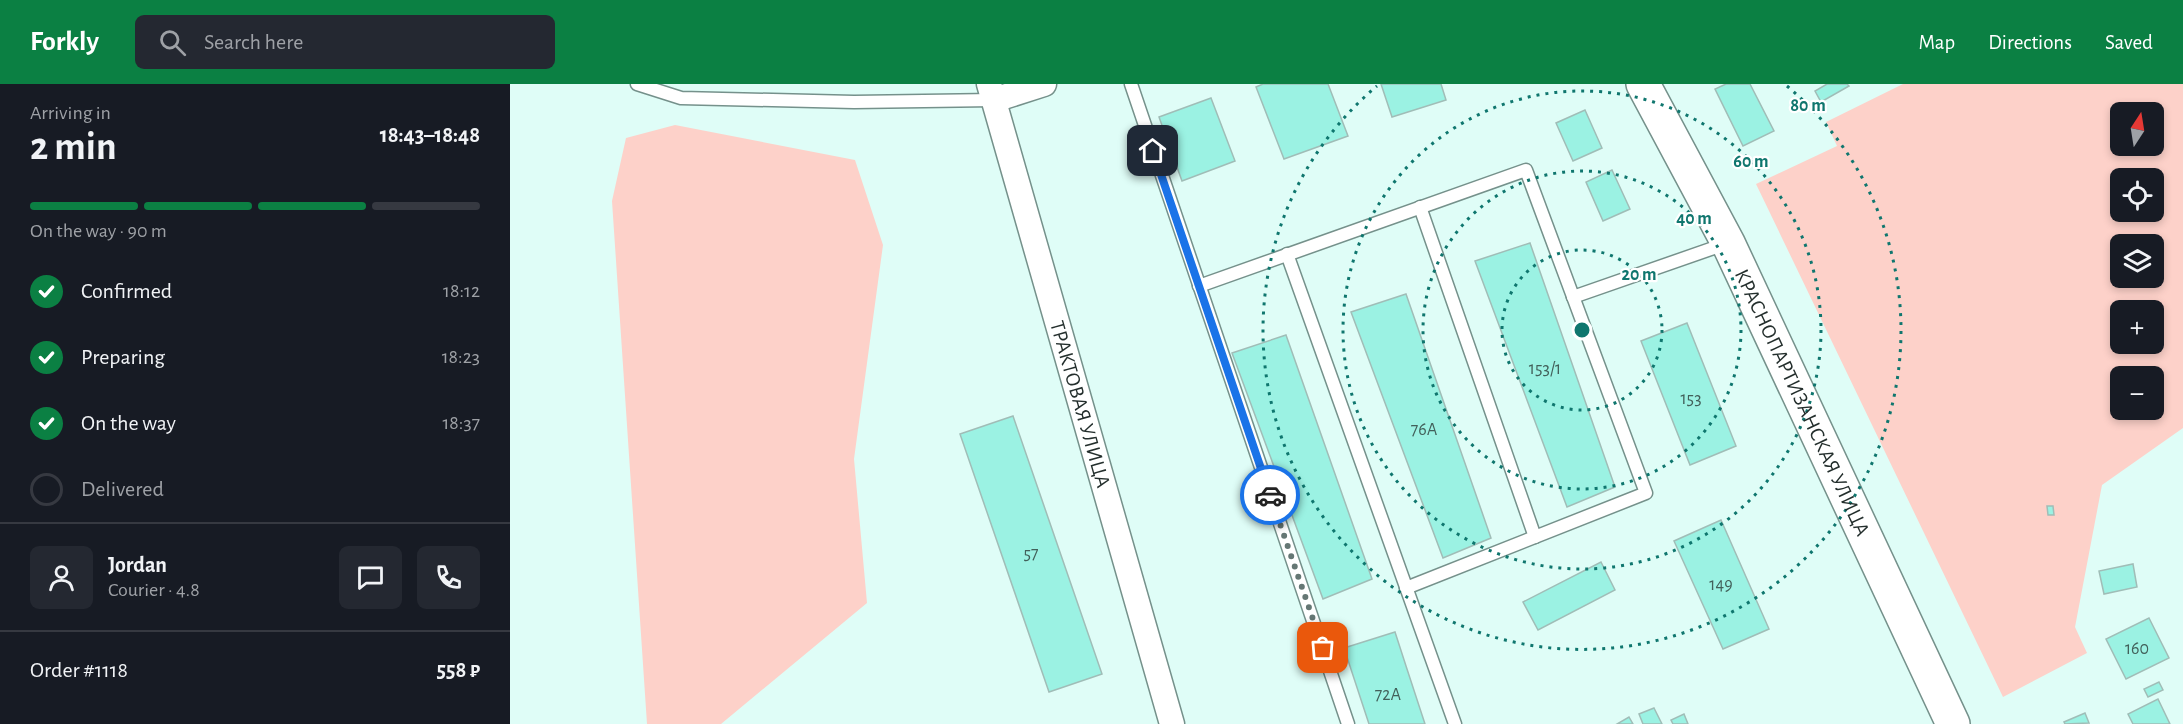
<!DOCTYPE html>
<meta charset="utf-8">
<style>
:root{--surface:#171b24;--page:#242831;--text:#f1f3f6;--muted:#9ea1a6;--line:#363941;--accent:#0b8043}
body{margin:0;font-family:"Alegreya Sans",sans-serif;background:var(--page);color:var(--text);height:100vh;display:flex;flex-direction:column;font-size:22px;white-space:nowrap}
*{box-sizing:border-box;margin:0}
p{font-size:20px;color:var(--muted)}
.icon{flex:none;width:33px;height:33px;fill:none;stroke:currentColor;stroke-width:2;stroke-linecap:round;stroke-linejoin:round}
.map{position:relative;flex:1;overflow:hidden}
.sheet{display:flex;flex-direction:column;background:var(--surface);width:510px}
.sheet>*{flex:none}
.needle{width:39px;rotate:12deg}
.buttons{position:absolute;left:1600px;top:18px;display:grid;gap:12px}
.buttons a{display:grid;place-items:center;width:54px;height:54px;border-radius:9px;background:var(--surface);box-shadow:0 3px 9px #0003;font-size:30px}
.pin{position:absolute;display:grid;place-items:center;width:51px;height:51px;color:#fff;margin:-26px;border-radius:12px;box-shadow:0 3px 9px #0006}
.courier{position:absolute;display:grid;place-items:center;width:60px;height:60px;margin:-30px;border:4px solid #1a73e8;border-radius:50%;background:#fff;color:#222;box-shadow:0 2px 8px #0007}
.overview em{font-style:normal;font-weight:700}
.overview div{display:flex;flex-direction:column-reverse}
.overview{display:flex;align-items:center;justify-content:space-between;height:102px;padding:0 30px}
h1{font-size:39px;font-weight:700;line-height:45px}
.bar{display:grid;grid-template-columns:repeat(4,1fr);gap:9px 6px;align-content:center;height:72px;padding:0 30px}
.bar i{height:8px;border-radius:4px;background:var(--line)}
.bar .selected{background:var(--accent)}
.bar p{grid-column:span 4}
.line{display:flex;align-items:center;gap:15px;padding:0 30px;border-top:2px solid var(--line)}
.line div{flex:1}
.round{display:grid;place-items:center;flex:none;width:63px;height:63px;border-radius:9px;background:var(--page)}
ol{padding:0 30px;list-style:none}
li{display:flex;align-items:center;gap:18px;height:66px}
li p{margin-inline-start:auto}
li .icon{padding:6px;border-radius:50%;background:var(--accent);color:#fff;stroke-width:4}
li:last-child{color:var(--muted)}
li i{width:33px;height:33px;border:3px solid var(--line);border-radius:50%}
header{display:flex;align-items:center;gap:36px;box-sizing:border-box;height:84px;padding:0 30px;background:var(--accent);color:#fff}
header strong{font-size:28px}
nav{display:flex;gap:33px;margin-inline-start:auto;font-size:21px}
.search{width:420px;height:54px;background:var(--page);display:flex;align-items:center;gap:15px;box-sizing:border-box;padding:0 21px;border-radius:9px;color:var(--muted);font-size:22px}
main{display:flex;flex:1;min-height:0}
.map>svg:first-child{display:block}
.green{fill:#fdd1c9;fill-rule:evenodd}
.building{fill:#9bf2e3;stroke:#a0bdb7;stroke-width:1.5}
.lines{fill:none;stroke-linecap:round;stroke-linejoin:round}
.lane-casing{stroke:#75918b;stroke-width:15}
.street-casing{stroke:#75918b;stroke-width:27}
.secondary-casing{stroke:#75918b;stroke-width:36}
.lane{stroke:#fff;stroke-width:12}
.street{stroke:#fff;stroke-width:24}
.secondary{stroke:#fff;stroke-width:33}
.done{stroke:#657774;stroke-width:6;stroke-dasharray:0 10.8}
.route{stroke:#1a73e8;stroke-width:8}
.ring{fill:none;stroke:#0f766e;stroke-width:3;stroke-dasharray:3 6}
.labels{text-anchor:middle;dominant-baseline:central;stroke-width:4.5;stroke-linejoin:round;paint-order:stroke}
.number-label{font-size:18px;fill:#42605a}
.street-label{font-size:21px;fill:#242f2d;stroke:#fff}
.centre{fill:#0f766e;stroke:#fff;stroke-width:3}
.ring-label{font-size:18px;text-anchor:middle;font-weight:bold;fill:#0f766e;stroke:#fff;stroke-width:4.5;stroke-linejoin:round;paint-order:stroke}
</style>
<header>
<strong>Forkly</strong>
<div class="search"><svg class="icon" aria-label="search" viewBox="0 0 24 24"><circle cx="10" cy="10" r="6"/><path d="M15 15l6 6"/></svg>Search here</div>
<nav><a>Map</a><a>Directions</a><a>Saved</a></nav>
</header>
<main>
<section class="sheet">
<div class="overview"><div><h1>2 min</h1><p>Arriving in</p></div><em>18:43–18:48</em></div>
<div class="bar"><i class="selected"></i><i class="selected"></i><i class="selected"></i><i></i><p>On the way · 90 m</p></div>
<ol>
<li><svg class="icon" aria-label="check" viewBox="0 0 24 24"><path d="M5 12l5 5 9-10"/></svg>Confirmed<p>18:12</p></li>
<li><svg class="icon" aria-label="check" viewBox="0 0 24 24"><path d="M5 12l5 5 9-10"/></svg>Preparing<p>18:23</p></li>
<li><svg class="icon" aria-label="check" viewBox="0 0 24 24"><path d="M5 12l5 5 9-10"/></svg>On the way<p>18:37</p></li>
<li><i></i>Delivered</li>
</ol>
<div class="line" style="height:108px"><a class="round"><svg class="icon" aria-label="person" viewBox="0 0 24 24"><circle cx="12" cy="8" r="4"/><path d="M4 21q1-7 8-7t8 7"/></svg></a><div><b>Jordan</b><p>Courier · 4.8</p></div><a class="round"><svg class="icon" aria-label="chat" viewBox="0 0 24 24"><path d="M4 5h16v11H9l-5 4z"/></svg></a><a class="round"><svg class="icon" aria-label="phone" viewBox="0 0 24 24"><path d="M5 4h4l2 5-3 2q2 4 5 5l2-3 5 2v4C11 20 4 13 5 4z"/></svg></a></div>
<div class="line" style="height:78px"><div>Order #1118</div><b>558 ₽</b></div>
</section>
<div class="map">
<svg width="1673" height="640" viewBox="0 0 1673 640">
<rect width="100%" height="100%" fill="#dffdf7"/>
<!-- green -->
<g class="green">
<path d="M1393,0H1673V344L1592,401L1565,543L1577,569L1493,613L1246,100L1327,62L1316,38ZM1611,28H1644V62H1611ZM1611,94H1644V128H1611ZM1611,160H1644V194H1611ZM1611,226H1644V260H1611ZM1611,292H1644V326H1611Z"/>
<path d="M165,41L345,76L373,161L344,375L357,519L211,640H137L102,117L116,54Z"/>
</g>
<!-- building -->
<g class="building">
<path d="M753,0H818L838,52L774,75L746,3Z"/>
<path d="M871,0H931L936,16L882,33Z"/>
<path d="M1216,0H1240L1264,47L1233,62L1205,5Z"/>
<path d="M1317,0H1337L1339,2L1311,18L1305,7Z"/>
<path d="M701,14L725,77L672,97L649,33Z"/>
<path d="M1075,26L1092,64L1063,77L1046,39Z"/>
<path d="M1102,86L1120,125L1093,137L1076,98Z"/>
<path d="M1020,159L1105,403L1057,423L965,177Z"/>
<path d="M896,210L981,454L933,474L841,228Z"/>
<path d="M1177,239L1226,362L1180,381L1131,257Z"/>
<path d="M776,251L862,495L813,515L722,269Z"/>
<path d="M503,332L592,590L539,608L450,350Z"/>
<path d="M1537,422H1543L1544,431H1538Z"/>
<path d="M1211,436L1259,545L1213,565L1164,457Z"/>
<path d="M1091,478L1105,506L1028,546L1013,518Z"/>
<path d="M1623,480L1627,503L1594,510L1589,487Z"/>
<path d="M1639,534L1659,574L1616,595L1596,555Z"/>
<path d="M885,548L896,582L915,640H859L834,564Z"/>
<path d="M1649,598L1653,606L1638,613L1634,605Z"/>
<path d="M1648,615L1660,640H1623L1618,630Z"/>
<path d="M1144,624L1152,640H1133L1129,630Z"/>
<path d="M1575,629L1579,639L1555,640L1554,638Z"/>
<path d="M1174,630L1178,640H1163L1161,636Z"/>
<path d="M1119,633L1123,640H1107Z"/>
</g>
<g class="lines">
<!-- lane casing -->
<g class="lane-casing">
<g id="lane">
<path d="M127,0L171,14L344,18L484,16"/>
<path d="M621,0L838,640"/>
<path d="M910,123L1025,453"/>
<path d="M777,170L945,640"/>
<path d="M689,202L1016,86L1136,409L896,504"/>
<path d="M1063,213L1218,159"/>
</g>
</g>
<!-- street casing -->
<g class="street-casing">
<g id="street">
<path id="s1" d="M479,0L662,640"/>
<path d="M484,16L534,0"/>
</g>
</g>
<!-- secondary casing -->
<g class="secondary-casing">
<g id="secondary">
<path id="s2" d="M1133,0L1218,159L1443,640"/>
</g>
</g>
<!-- lane -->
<use href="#lane" class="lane"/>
<!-- street -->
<use href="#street" class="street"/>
<!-- secondary -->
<use href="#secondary" class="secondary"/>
</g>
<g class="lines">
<!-- done -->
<path class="done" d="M760,411L813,564"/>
<!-- route -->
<path class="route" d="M643,67L760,411"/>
</g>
<!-- distance rings -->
<g class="ring">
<circle cx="1072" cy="246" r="80"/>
<circle cx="1072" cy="246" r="159"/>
<circle cx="1072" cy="246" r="239"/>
<path d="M1277 2A319 319 0 1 1 867 2"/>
</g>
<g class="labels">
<!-- number labels -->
<g class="number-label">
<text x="1035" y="285">153/1</text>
<text x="1181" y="315">153</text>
<text x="914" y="346">76А</text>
<text x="521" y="470">57</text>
<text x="1211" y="501">149</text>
<text x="1627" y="565">160</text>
<text x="878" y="611">72А</text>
</g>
<!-- street labels -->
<g class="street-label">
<text stroke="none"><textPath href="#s2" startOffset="356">КРАСНОПАРТИЗАНСКАЯ УЛИЦА</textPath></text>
<text stroke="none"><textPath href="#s1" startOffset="333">ТРАКТОВАЯ УЛИЦА</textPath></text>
</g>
</g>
<circle cx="1072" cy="246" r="9" class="centre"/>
<g class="ring-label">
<text x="1298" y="27">80 m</text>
<text x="1241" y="83">60 m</text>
<text x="1184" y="140">40 m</text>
<text x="1129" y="196">20 m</text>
</g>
</svg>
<div class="buttons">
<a><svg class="needle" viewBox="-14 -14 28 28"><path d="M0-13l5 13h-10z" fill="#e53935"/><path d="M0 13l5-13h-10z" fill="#9ea1a6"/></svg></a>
<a><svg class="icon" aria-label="locate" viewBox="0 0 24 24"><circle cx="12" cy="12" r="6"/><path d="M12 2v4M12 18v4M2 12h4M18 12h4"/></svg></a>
<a><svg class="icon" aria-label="layers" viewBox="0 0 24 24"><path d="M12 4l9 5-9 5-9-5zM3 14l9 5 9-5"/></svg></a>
<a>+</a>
<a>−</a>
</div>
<div class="pin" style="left:813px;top:564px;background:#ea580c"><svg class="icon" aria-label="bag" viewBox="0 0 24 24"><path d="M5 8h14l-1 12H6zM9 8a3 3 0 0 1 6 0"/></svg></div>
<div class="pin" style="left:643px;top:67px;background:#1f2937"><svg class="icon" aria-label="home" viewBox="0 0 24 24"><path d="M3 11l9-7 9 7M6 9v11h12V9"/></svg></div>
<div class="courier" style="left:760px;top:411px"><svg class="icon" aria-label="car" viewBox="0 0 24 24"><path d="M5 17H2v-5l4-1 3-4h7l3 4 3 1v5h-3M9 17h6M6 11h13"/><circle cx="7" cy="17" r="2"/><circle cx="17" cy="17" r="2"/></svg></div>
</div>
</main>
